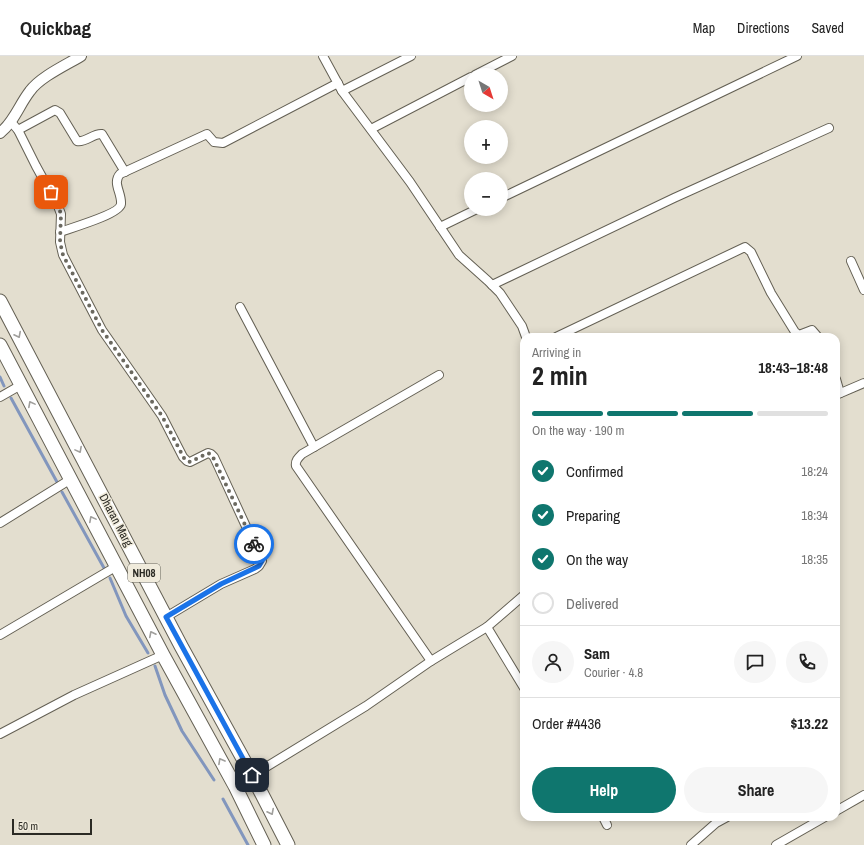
<!DOCTYPE html>
<meta charset="utf-8">
<style>
:root{--surface:#fff;--page:#f6f6f6;--text:#222;--muted:#767676;--line:#e0e0e0;--accent:#0f766e}
body{margin:0;font-family:"Archivo Narrow",sans-serif;background:var(--page);color:var(--text);height:100vh;display:flex;flex-direction:column;font-size:15px;white-space:nowrap}
*{box-sizing:border-box;margin:0}
p{font-size:13px;color:var(--muted)}
.icon{flex:none;width:22px;height:22px;fill:none;stroke:currentColor;stroke-width:2;stroke-linecap:round;stroke-linejoin:round}
.map{position:relative;flex:1;overflow:hidden}
.details{position:absolute;left:520px;top:277px;width:320px;height:488px;display:flex;flex-direction:column;background:var(--surface);border-radius:12px;box-shadow:0 2px 10px #0003}
.details>*{flex:none}
.needle{width:26px;rotate:141deg}
.tools{position:absolute;left:464px;top:12px;display:grid;gap:8px}
.tools a{display:grid;place-items:center;width:44px;height:44px;border-radius:50%;background:var(--surface);box-shadow:0 2px 10px #0003;font-size:20px}
.scale{position:absolute;left:12px;bottom:10px;width:80px;box-sizing:border-box;padding-left:4px;border:2px solid #2b2a24;border-top:0;font-size:11px;line-height:14px;white-space:nowrap;color:#2b2a24;-webkit-text-stroke:3px #f0ebdc;paint-order:stroke}
.pin{position:absolute;display:grid;place-items:center;width:34px;height:34px;color:#fff;margin:-17px;border-radius:8px;box-shadow:0 2px 6px #0006}
.courier{position:absolute;display:grid;place-items:center;width:40px;height:40px;margin:-20px;border:3px solid #1a73e8;border-radius:50%;background:#fff;color:#222;box-shadow:0 1px 5px #0007}
.head em{font-style:normal;font-weight:700}
.head div{display:flex;flex-direction:column-reverse}
.head{display:flex;align-items:center;justify-content:space-between;height:68px;padding:0 12px}
h1{font-size:26px;font-weight:700;line-height:30px}
.bar{display:grid;grid-template-columns:repeat(4,1fr);gap:6px 4px;align-content:center;height:48px;padding:0 12px}
.bar i{height:5px;border-radius:3px;background:var(--line)}
.bar .on{background:var(--accent)}
.bar p{grid-column:span 4}
.line{display:flex;align-items:center;gap:10px;padding:0 12px;border-top:1px solid var(--line)}
.line div{flex:1}
.round{display:grid;place-items:center;flex:none;width:42px;height:42px;border-radius:21px;background:var(--page)}
ol{padding:0 12px;list-style:none}
li{display:flex;align-items:center;gap:12px;height:44px}
li p{margin-inline-start:auto}
li .icon{padding:4px;border-radius:50%;background:var(--accent);color:#fff;stroke-width:4}
li:last-child{color:var(--muted)}
li i{width:22px;height:22px;border:2px solid var(--line);border-radius:50%}
.action{display:flex;gap:8px;margin-top:auto;padding:8px 12px}
.action a{flex:1;height:46px;border-radius:24px;background:var(--accent);color:#fff;font-size:16px;font-weight:700;line-height:46px;text-align:center}
.action a+a{background:var(--page);color:var(--text)}
header{display:flex;align-items:center;gap:24px;box-sizing:border-box;height:56px;padding:0 20px;background:var(--surface);border-bottom:1px solid var(--line)}
header strong{font-size:19px}
nav{display:flex;gap:22px;margin-inline-start:auto;font-size:14px}
.map>svg:first-child{display:block}
.lines{fill:none;stroke-linecap:round;stroke-linejoin:round}
.stream{stroke:#8296bd;stroke-width:3}
.minor-casing{stroke:#646054;stroke-width:10}
.tertiary-casing{stroke:#646054;stroke-width:12}
.primary-casing{stroke:#646054;stroke-width:15}
.minor{stroke:#fff;stroke-width:8}
.tertiary{stroke:#fff;stroke-width:10}
.primary{stroke:#fff;stroke-width:13}
.oneway{stroke:#a09f9c}
.done{stroke:#6b6960;stroke-width:4;stroke-dasharray:0 7.2}
.route{stroke:#1a73e8;stroke-width:5}
.labels{text-anchor:middle;dominant-baseline:central;stroke-width:3;stroke-linejoin:round;paint-order:stroke}
.shield{fill:#f0ebdc;stroke:#66645b;stroke-width:1}
.shield-label{font-size:11px;font-weight:bold;fill:#2b2a24}
.street-label{font-size:12px;fill:#2b2a24;stroke:#f0ebdc}
</style>
<header>
<strong>Quickbag</strong>
<nav><a>Map</a><a>Directions</a><a>Saved</a></nav>
</header>
<div class="map">
<svg width="864" height="789" viewBox="0 0 864 789">
<rect width="100%" height="100%" fill="#e3decf"/>
<g class="lines">
<!-- stream -->
<g class="stream">
<path d="M0,321L4,330"/>
<path d="M11,342L57,426"/>
<path d="M62,436L104,512"/>
<path d="M110,522L126,560L148,597"/>
<path d="M155,610L165,639L182,675L214,724"/>
<path d="M223,743L248,789"/>
</g>
<!-- minor casing -->
<g class="minor-casing">
<g id="minor">
<path d="M323,0L342,35L410,126L459,199L488,225L500,237L522,270L526,281"/>
<path d="M475,19L512,0"/>
<path d="M342,35L411,0"/>
<path d="M11,66L18,74L36,110L58,150L61,158L60,186L63,199L102,274L162,360L183,401L187,405L190,406L208,397L211,398L214,401L262,505L259,510L255,513L221,528L166,561"/>
<path d="M371,73L471,21"/>
<path d="M18,74L55,54L60,57L77,85C86,87 93,77 102,78L125,116"/>
<path d="M501,142L797,0"/>
<path d="M440,171L477,153"/>
<path d="M60,176C71,172 120,158 121,148C122,137 112,127 120,118L207,78L214,86L223,87L338,27"/>
<path d="M851,205L864,234"/>
<path d="M492,229L674,142L829,72"/>
<path d="M240,251L314,391"/>
<path d="M556,281L745,191L751,196L771,237L795,276L799,279L812,274L818,281"/>
<path d="M836,323L840,337"/>
<path d="M836,339L864,327"/>
<path d="M0,341L21,329"/>
<path d="M0,467L71,423"/>
<path d="M487,571L524,632"/>
<path d="M0,579L117,510"/>
<path d="M431,605L296,410C295,405 298,402 302,398L439,319"/>
<path d="M0,678L74,639L163,599"/>
<path d="M235,730L366,650L431,605L487,571L524,539"/>
<path d="M836,755L864,739"/>
<path d="M603,761L607,769"/>
<path d="M691,789L716,767L727,761"/>
<path d="M776,789L825,761"/>
</g>
</g>
<!-- tertiary casing -->
<g class="tertiary-casing">
<path id="tertiary" d="M0,77C14,66 19,49 30,35C40,21 66,9 81,0"/>
</g>
<!-- primary casing -->
<g class="primary-casing">
<g id="primary">
<path d="M0,245L181,590L252,719L288,789"/>
<path d="M0,289L163,599L235,730L264,789"/>
</g>
</g>
<!-- minor -->
<use href="#minor" class="minor"/>
<!-- tertiary -->
<use href="#tertiary" class="tertiary"/>
<!-- primary -->
<use href="#primary" class="primary"/>
</g>
<!-- one-way arrows -->
<defs><path id="oneway-chevron" d="M-2-3.5L2.5 0L-2 3.5" fill="none" stroke-width="1.6" stroke-linecap="round" stroke-linejoin="round"/></defs>
<g class="oneway">
<use href="#oneway-chevron" transform="translate(18 279) rotate(63)"/>
<use href="#oneway-chevron" transform="translate(31 348) rotate(-118)"/>
<use href="#oneway-chevron" transform="translate(79 394) rotate(62)"/>
<use href="#oneway-chevron" transform="translate(92 463) rotate(-118)"/>
<use href="#oneway-chevron" transform="translate(152 578) rotate(-117)"/>
<use href="#oneway-chevron" transform="translate(221 705) rotate(-119)"/>
<use href="#oneway-chevron" transform="translate(271 756) rotate(63)"/>
</g>
<g class="lines">
<!-- done -->
<path class="done" d="M51,136L58,150L61,158L60,186L63,199L102,274L162,360L185,404L190,406L208,397L212,399L254,488"/>
<!-- route -->
<path class="route" d="M252,719L166,561L221,528L259,510L262,505L254,488"/>
</g>
<g class="labels">
<!-- shield labels -->
<rect class="shield" x="128" y="508" width="32" height="18" rx="3"/>
<g class="shield-label">
<text x="144" y="517">NH08</text>
</g>
<!-- street labels -->
<g class="street-label">
<text transform="translate(116 464) rotate(62)">Dharan Marg</text>
</g>
</g>
</svg>
<div class="tools">
<a><svg class="needle" viewBox="-14 -14 28 28"><path d="M0-13l5 13h-10z" fill="#e53935"/><path d="M0 13l5-13h-10z" fill="#767676"/></svg></a>
<a>+</a>
<a>−</a>
</div>
<div class="scale">50 m</div>
<div class="pin" style="left:51px;top:136px;background:#ea580c"><svg class="icon" aria-label="bag" viewBox="0 0 24 24"><path d="M5 8h14l-1 12H6zM9 8a3 3 0 0 1 6 0"/></svg></div>
<div class="pin" style="left:252px;top:719px;background:#1f2937"><svg class="icon" aria-label="home" viewBox="0 0 24 24"><path d="M3 11l9-7 9 7M6 9v11h12V9"/></svg></div>
<div class="courier" style="left:254px;top:488px"><svg class="icon" aria-label="bike" viewBox="0 0 24 24"><circle cx="6" cy="16" r="4"/><circle cx="18" cy="16" r="4"/><path d="M6 16l4-8h5l3 8M10 8l3 8H6M13 5h3"/></svg></div>
<section class="details">
<div class="head"><div><h1>2 min</h1><p>Arriving in</p></div><em>18:43–18:48</em></div>
<div class="bar"><i class="on"></i><i class="on"></i><i class="on"></i><i></i><p>On the way · 190 m</p></div>
<ol>
<li><svg class="icon" aria-label="check" viewBox="0 0 24 24"><path d="M5 12l5 5 9-10"/></svg>Confirmed<p>18:24</p></li>
<li><svg class="icon" aria-label="check" viewBox="0 0 24 24"><path d="M5 12l5 5 9-10"/></svg>Preparing<p>18:34</p></li>
<li><svg class="icon" aria-label="check" viewBox="0 0 24 24"><path d="M5 12l5 5 9-10"/></svg>On the way<p>18:35</p></li>
<li><i></i>Delivered</li>
</ol>
<div class="line" style="height:72px"><a class="round"><svg class="icon" aria-label="person" viewBox="0 0 24 24"><circle cx="12" cy="8" r="4"/><path d="M4 21q1-7 8-7t8 7"/></svg></a><div><b>Sam</b><p>Courier · 4.8</p></div><a class="round"><svg class="icon" aria-label="chat" viewBox="0 0 24 24"><path d="M4 5h16v11H9l-5 4z"/></svg></a><a class="round"><svg class="icon" aria-label="phone" viewBox="0 0 24 24"><path d="M5 4h4l2 5-3 2q2 4 5 5l2-3 5 2v4C11 20 4 13 5 4z"/></svg></a></div>
<div class="line" style="height:52px"><div>Order #4436</div><b>$13.22</b></div>
<div class="action"><a>Help</a><a>Share</a></div>
</section>
</div>
